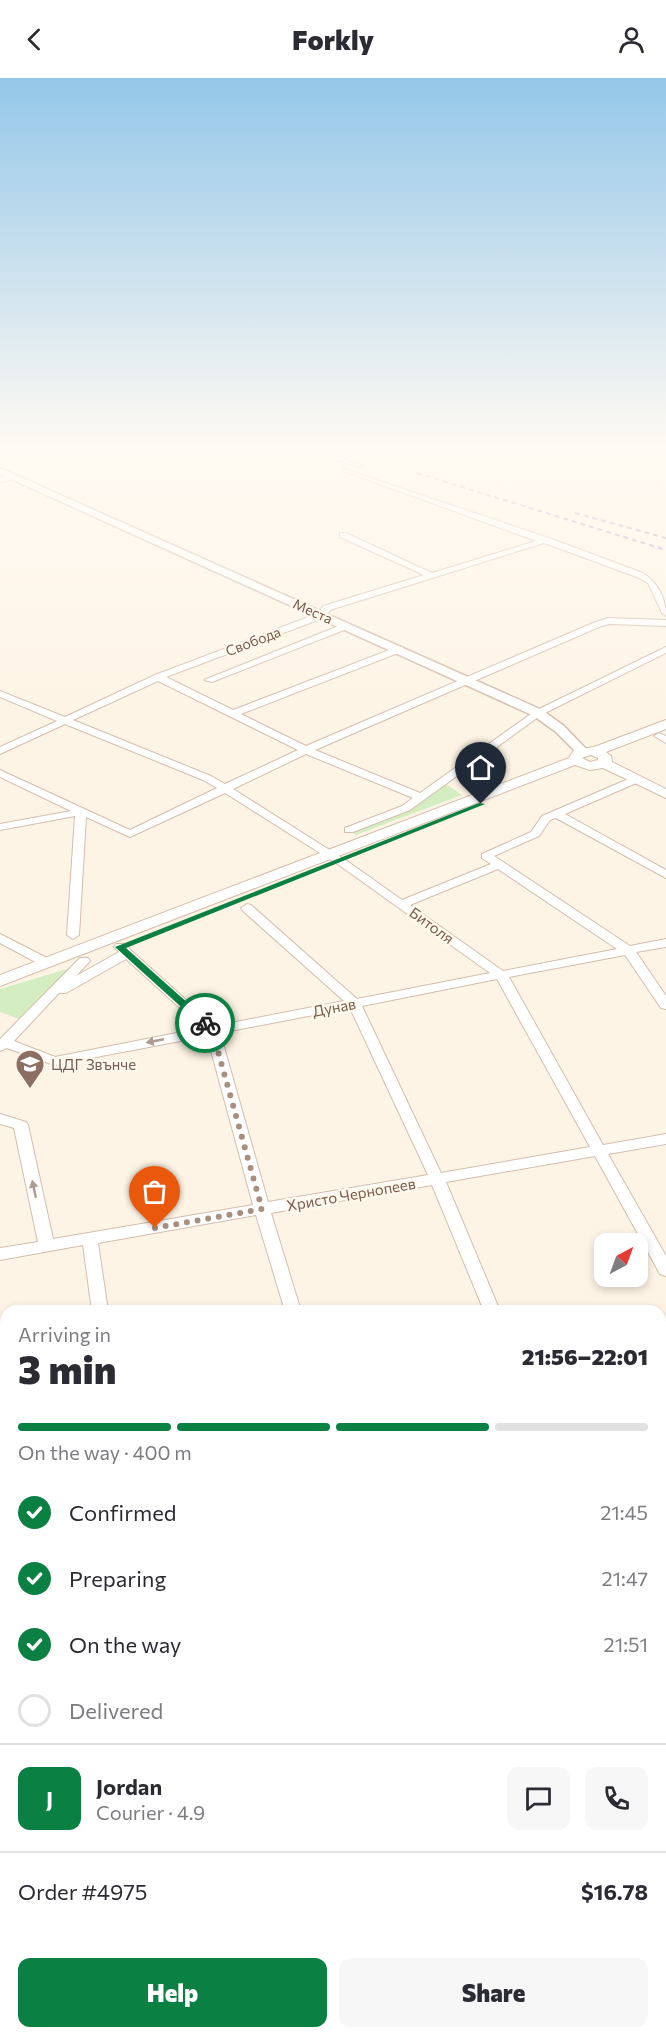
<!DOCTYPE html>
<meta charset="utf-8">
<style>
:root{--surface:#fff;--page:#f7f7f7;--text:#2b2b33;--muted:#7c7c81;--line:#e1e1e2;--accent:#0b8043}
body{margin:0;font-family:Commissioner,sans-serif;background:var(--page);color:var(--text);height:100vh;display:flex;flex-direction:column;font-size:22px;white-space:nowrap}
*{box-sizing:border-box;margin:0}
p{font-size:20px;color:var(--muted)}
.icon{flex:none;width:33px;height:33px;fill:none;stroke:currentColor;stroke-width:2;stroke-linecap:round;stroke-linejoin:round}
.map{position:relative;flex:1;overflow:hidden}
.side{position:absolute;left:0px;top:1227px;width:666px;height:734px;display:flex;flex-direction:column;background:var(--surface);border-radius:18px 18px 0 0;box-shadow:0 3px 9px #0003}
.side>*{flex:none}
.needle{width:39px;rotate:41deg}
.controls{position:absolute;left:594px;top:1155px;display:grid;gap:12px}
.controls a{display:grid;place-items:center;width:54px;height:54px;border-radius:12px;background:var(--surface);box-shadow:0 3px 9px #0003;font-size:30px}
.pin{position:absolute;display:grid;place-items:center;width:51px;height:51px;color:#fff;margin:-62px -26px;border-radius:50% 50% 50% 0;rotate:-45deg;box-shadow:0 0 6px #0007}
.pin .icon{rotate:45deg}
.courier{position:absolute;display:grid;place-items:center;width:60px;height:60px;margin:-30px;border:4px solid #0b8043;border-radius:50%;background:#fff;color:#222;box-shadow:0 2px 8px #0007}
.overview em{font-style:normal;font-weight:800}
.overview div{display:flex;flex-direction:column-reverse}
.overview{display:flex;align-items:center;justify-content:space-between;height:102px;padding:0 18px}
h1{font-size:39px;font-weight:800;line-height:45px}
.bar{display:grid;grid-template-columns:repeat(4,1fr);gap:9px 6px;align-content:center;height:72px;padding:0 18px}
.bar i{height:8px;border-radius:4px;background:var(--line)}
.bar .active{background:var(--accent)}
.bar p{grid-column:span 4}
.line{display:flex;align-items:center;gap:15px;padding:0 18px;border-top:2px solid var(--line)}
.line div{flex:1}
.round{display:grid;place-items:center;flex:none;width:63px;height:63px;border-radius:12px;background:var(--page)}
ol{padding:0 18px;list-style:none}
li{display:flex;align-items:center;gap:18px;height:66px}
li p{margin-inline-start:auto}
li .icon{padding:6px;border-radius:50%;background:var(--accent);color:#fff;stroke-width:4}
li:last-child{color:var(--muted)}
li i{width:33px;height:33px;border:3px solid var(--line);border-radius:50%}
.cta{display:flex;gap:12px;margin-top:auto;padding:12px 18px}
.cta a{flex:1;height:69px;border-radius:12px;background:var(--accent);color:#fff;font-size:24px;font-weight:800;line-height:69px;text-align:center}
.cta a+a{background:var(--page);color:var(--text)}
header{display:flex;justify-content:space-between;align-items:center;height:78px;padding:0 18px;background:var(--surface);font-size:27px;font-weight:800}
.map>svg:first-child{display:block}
.green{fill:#d4eec2}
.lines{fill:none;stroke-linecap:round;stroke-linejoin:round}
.river{fill:#b7e3ea;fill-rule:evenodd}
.minor-casing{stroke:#d4bdac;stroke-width:2}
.tertiary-casing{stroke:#d4bdac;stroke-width:3}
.secondary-casing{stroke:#d7bda9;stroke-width:2}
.primary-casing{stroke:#dcd4cf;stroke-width:2}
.minor{fill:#fff;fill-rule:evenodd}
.tertiary{fill:#fff;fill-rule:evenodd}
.secondary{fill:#fff;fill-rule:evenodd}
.primary{fill:#ffd99b;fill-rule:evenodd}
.rail{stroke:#b7a2ca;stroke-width:2;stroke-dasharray:5 4;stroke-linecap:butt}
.oneway{fill:#af9b91}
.route{fill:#0b8043}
.done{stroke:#a88f7e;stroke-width:6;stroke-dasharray:0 10.8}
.labels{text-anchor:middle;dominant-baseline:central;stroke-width:5;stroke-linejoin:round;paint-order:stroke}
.far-street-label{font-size:14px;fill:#7a5947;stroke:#fff8ed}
.street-label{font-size:15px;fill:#7a5947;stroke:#fff8ed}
.education-label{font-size:15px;fill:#785e54;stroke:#fff8ed;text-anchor:start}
</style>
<header><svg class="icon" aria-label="back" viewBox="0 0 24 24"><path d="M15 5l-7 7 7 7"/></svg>Forkly<svg class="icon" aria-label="person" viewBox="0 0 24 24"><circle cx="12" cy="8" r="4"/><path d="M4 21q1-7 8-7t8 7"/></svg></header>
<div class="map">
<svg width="666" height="1960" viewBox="0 0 666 1960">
<rect width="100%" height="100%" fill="#fef4e5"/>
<!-- green -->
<g class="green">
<path d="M443,704L462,717L356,757L349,752L406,730Z"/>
<path d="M67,891L68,893L19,941L0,934V911Z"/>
<path d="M666,1320V1378H660V1321Z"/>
</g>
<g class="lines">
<!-- river -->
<g class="river">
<rect x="660" y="1381" width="6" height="24"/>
<rect x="0" y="1427" width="6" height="26"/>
</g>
<!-- minor casing -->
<g class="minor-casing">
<g id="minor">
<path d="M302,370H313L363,388L358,389Z"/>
<path d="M344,391L549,460L643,495C658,505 666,520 666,538L662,535L648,505L637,499L544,465L330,532L326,539L166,599L233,632L397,569H403V573L241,636L306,668L593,545L608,540L666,542V548L609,546L599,549L315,672L420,715L535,633L666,569V575L541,637L410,732L353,754H345V750L402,728L413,720L306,676L233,711L347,783L402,822L491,786L482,780V776L531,754L542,738L633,699H641V703L565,736L666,792V800L556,740L550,742L539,758L494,778L630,868L666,861V869L636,874L666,918V931L661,930L625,877L509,899L603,1067L666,1056V1066L608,1076L666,1178V1198L660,1196L595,1078L446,1104L500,1233H484L432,1107L271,1135L301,1233H285L256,1137L98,1165L108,1233H92L83,1167L0,1182V1170L38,1164L14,1050L0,1046V1036L26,1044L28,1047L53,1161L253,1127L207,958L54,987L7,970L0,973V961L80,880H88L90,883L76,898L119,874L114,869L116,866H124L215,948L344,923L243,833L241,830L247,826L251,827L357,921L490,895L339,787L225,715L130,759L86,739L79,857L73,861L67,857L75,738L0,752V746L71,733L0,699V692L130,752L217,710L203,702L65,646L0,676V669L57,643L0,619V613L65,639L155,597L319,535L323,528L424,497L340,459V455H346L432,495L536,463L344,393ZM158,603L298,672L225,706L211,698L73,642ZM498,791L617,871L503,893L410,827ZM126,881L202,950L55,979L14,963L59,915H66ZM497,901L590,1069L441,1095L362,928ZM350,930L428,1097L268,1124L220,955Z"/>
<path d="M13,397L17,399L16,401L0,404V400Z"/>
<path d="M346,545L350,548L349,550L212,604L204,602Z"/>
<path d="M659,655L666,658V665L654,658Z"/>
<path d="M0,856L51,882L53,885L47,889L43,888L0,865Z"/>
<path d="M666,1299V1313L660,1314V1300Z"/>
<path d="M6,1371V1385L0,1386V1372Z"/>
<rect x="660" y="1503" width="6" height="18"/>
<rect x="0" y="1523" width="6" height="18"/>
<path d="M0,1626L6,1628V1648L0,1646Z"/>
<path d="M666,1657V1684L660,1686V1659Z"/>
<path d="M660,1840L666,1843V1869L660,1866Z"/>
<path d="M452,1954H478L476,1960H450Z"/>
</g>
</g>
<!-- tertiary casing -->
<g class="tertiary-casing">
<path id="tertiary" d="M0,390L542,632L564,648L589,674L587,677H579L556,654L534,638L0,396Z"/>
</g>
<!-- secondary casing -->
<g class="secondary-casing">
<path id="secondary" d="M666,642V651L606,674L611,678L612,684L666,711V720L603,690L590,692L575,687L0,908V897L569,680L574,672L594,669ZM591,677L598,680V682L590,684L582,680Z"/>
</g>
<!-- primary casing -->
<g class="primary-casing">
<g id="primary">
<path d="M0,1801L6,1804V1847L0,1844Z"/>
<path d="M68,1954H108L110,1960H71Z"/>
</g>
</g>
<!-- minor -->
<use href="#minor" class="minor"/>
<!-- tertiary -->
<use href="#tertiary" class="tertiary"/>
<!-- secondary -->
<use href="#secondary" class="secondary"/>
<!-- primary -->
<use href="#primary" class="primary"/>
<!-- rail -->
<g class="rail">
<path d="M417,395L666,472"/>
<path d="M575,435L666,460"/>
</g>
</g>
<!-- one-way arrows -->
<defs><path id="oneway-solid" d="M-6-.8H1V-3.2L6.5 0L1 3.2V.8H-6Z" transform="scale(1.5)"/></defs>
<g class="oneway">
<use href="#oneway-solid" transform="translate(155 963) rotate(169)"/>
<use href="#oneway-solid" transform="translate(34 1111) rotate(-102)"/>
</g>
<!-- sky -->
<linearGradient id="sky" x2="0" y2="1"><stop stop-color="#94c7e9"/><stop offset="0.57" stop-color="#fffaf3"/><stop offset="1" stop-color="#fffaf3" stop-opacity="0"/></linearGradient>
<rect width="666" height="645" fill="url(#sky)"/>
<!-- route -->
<path class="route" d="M479,725L485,726L126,870L208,943V947H201L115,869Z"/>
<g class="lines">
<!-- done -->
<path class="done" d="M155,1150L262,1131L212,952L205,945"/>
</g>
<!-- icons -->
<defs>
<g id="school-pin" transform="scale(1.5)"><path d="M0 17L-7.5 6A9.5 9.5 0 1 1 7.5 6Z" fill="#8d6e63" stroke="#fff8ed"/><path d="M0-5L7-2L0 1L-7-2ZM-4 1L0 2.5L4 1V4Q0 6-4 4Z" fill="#fff"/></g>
</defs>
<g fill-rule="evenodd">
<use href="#school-pin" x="30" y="986"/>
</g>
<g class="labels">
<!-- far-street labels -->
<g class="far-street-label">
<text transform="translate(313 533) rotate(24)">Места</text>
<text transform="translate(253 563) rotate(-21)">Свобода</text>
</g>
<!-- street labels -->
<g class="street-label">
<text transform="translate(432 847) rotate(36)">Битоля</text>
<text transform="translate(334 929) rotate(-11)">Дунав</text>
<text transform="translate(351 1116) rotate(-10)">Христо Чернопеев</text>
</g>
<!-- education labels -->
<g class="education-label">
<text x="51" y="986">ЦДГ Звънче</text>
</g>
</g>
</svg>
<div class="controls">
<a><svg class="needle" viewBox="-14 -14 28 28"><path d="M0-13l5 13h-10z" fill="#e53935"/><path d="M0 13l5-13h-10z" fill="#7c7c81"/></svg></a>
</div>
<div class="pin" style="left:155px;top:1150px;background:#ea580c"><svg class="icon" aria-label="bag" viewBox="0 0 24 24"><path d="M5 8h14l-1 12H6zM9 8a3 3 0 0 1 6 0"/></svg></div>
<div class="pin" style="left:481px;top:726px;background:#1f2937"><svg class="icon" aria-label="home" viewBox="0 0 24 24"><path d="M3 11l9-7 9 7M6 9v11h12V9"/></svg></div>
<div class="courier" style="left:205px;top:945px"><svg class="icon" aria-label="bike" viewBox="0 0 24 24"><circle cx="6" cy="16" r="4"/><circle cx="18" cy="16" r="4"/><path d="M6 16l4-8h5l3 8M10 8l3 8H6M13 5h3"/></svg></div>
<section class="side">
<div class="overview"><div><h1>3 min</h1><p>Arriving in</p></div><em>21:56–22:01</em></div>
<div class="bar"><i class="active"></i><i class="active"></i><i class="active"></i><i></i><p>On the way · 400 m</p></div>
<ol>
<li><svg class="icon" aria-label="check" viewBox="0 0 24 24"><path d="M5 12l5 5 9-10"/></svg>Confirmed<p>21:45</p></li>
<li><svg class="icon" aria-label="check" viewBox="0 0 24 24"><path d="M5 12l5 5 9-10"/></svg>Preparing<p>21:47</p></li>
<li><svg class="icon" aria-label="check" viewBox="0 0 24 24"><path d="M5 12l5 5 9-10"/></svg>On the way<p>21:51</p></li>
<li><i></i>Delivered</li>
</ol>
<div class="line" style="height:108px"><b class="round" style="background:var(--accent);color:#fff">J</b><div><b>Jordan</b><p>Courier · 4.9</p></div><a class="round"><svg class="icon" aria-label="chat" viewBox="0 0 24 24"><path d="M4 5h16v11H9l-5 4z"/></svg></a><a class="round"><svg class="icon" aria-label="phone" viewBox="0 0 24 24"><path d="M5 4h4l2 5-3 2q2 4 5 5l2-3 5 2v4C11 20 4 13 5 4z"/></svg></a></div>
<div class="line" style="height:78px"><div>Order #4975</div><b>$16.78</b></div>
<div class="cta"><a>Help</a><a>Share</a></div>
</section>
</div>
